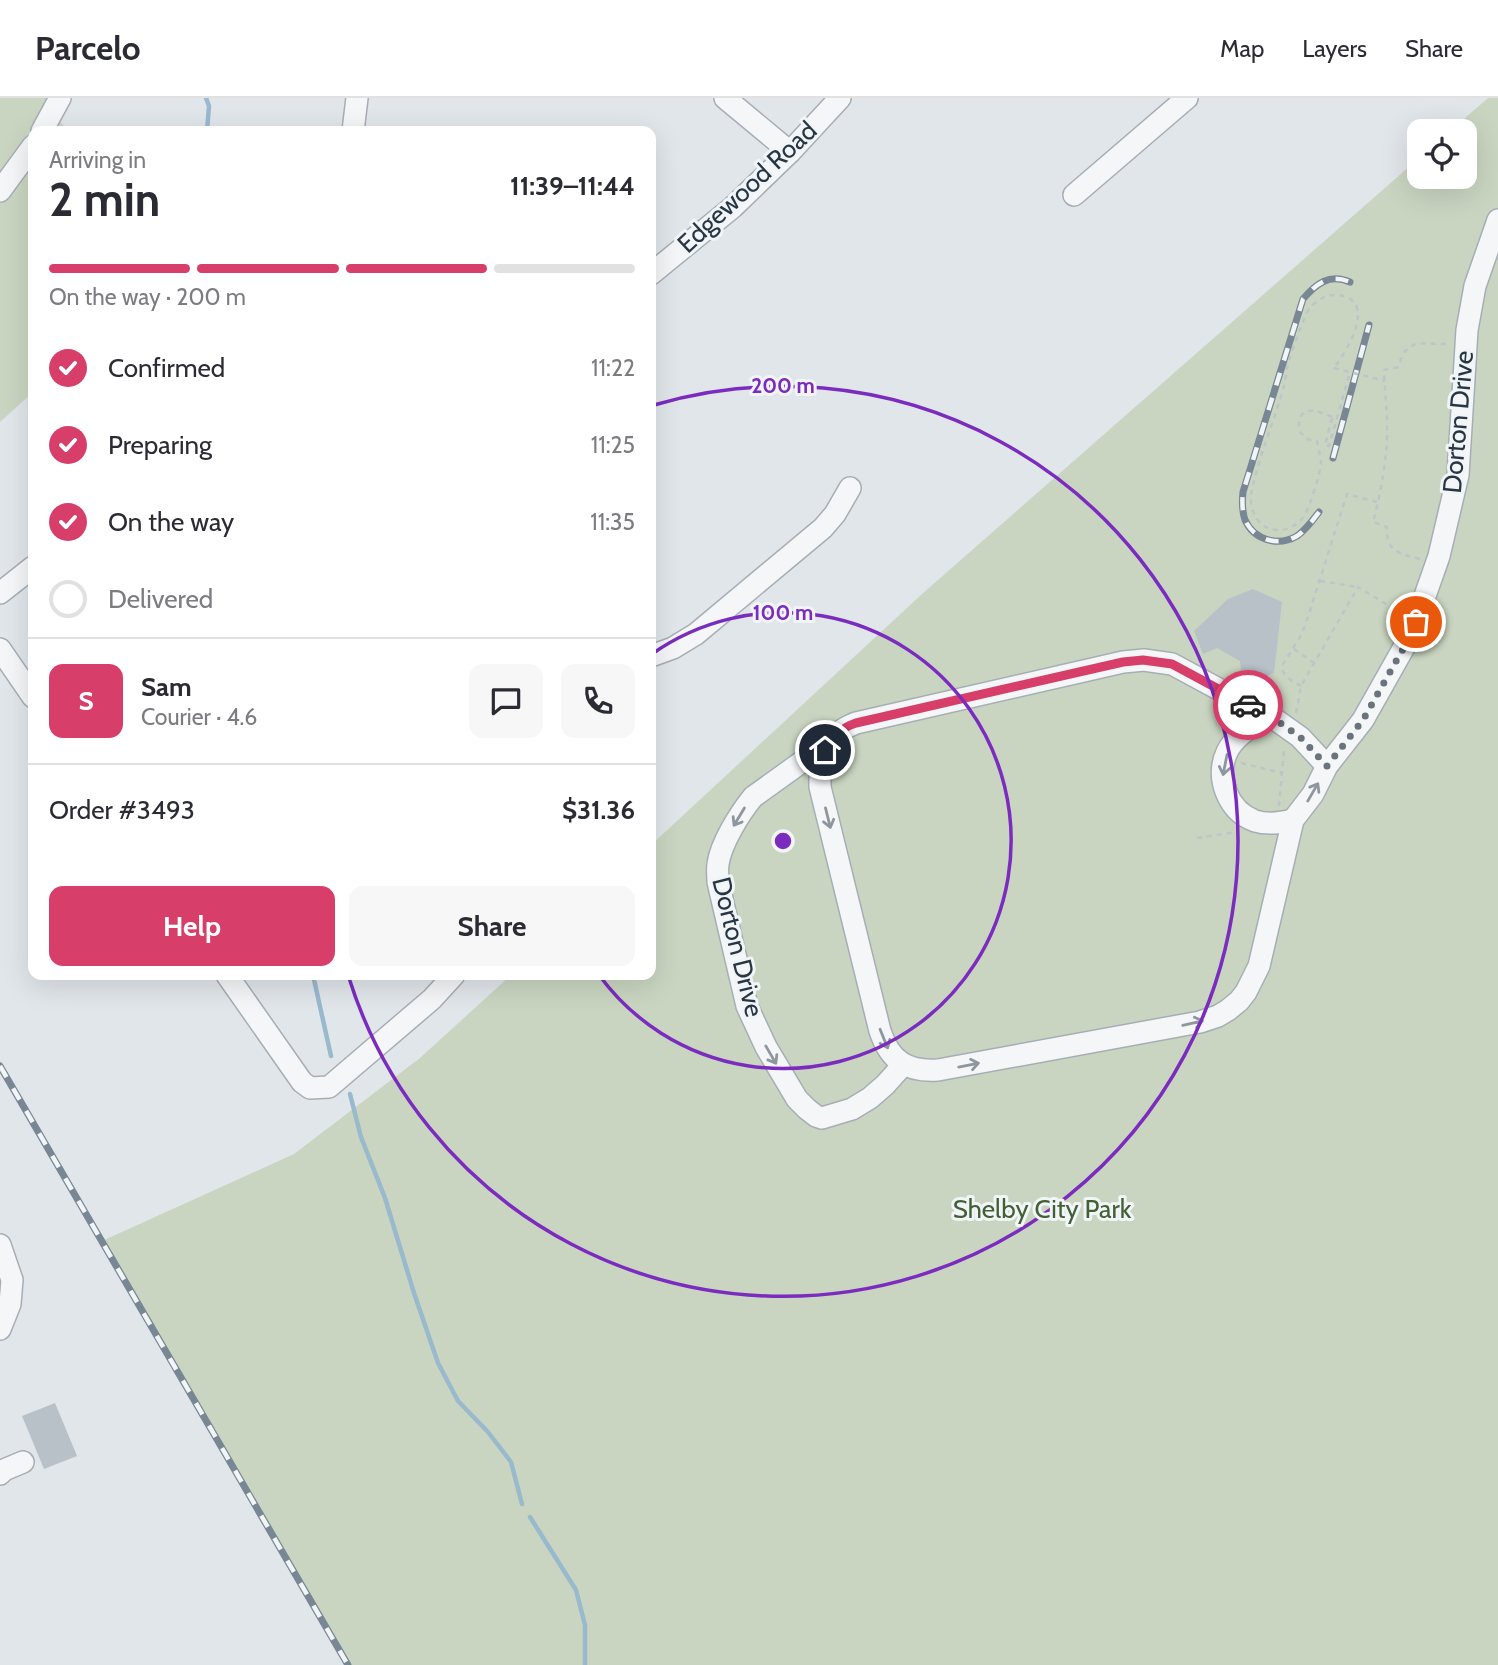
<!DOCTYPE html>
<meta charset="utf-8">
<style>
:root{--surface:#fff;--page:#f7f7f7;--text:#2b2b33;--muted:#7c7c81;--line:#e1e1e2;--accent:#d73e6a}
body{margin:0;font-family:Cabin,sans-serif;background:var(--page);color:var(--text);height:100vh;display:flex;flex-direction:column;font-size:26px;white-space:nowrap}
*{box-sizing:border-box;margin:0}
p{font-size:23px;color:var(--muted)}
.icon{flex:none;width:38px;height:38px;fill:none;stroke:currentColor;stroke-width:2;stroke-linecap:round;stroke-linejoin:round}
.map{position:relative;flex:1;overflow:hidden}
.sheet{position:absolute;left:28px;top:28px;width:628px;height:854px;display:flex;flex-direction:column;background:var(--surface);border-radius:14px;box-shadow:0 7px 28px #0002}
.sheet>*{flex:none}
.controls{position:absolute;left:1407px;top:21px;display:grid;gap:14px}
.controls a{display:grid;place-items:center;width:70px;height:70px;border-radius:14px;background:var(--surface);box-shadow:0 7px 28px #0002;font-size:35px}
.pin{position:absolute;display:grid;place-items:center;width:60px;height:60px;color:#fff;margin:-30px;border:4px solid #fff;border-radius:50%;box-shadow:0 2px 7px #0007}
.courier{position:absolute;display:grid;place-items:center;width:70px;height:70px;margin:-35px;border:5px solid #d73e6a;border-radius:50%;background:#fff;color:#222;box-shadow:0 2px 9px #0007}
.summary em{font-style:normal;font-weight:700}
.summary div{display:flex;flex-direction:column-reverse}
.summary{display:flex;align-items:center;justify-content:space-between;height:119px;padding:0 21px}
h1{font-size:46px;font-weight:700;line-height:52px}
.bar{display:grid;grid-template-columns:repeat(4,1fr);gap:10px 7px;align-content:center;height:84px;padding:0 21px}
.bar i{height:9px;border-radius:5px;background:var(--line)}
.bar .current{background:var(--accent)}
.bar p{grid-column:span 4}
.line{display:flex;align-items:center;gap:18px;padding:0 21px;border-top:2px solid var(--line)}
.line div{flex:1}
.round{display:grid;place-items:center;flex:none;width:74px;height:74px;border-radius:14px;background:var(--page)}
ol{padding:0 21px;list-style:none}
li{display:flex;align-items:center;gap:21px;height:77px}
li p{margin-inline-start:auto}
li .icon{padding:7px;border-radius:50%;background:var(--accent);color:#fff;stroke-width:4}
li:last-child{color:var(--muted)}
li i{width:38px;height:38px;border:4px solid var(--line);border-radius:50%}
.button{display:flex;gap:14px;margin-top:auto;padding:14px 21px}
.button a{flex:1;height:80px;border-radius:14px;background:var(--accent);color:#fff;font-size:28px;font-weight:700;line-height:80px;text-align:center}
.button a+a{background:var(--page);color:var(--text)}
header{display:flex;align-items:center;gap:42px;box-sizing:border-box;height:98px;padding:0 35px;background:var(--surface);border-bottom:2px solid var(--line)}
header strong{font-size:33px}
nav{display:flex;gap:38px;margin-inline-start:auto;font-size:24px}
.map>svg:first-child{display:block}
.green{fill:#c9d5c1}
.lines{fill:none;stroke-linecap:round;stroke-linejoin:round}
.stream{stroke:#99b9cd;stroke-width:4.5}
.building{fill:#b8c0c8}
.minor-casing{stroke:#a6aeb5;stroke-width:24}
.path{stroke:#bfc4c9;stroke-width:2.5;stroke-dasharray:5 5;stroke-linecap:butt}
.minor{stroke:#f4f6f8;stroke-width:21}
.rail-casing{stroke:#798795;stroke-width:7}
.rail{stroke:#f1f5f8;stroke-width:4.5;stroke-dasharray:13;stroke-linecap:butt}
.path-bridge{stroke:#bfc4c9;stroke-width:2.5;stroke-dasharray:5 5;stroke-linecap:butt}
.oneway{stroke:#8e969e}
.done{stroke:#69747e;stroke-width:7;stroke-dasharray:0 12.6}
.route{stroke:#d73e6a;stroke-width:9}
.ring{fill:none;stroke:#7b2cbf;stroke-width:3.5}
.labels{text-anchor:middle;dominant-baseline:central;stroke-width:6;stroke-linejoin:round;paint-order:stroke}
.street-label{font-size:26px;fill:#283643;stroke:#f1f5f8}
.park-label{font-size:26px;fill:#426034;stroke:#f1f5f8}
.centre{fill:#7b2cbf;stroke:#f1f5f8;stroke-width:3.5}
.ring-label{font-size:21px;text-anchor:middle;font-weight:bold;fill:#7b2cbf;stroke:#f1f5f8;stroke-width:6;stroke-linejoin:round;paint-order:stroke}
</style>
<header>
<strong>Parcelo</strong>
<nav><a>Map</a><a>Layers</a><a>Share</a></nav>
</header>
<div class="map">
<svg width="1498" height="1567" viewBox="0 0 1498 1567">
<rect width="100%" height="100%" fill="#e1e6eb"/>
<!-- green -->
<g class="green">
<path d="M0,0H60L52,15L68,33H33V294L0,324Z"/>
<path d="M1488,0H1498V1567H348L102,1143L294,1056L420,960L511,877H651V747L922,496L1419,60V79H1465V33H1450Z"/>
</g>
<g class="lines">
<!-- stream -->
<g class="stream">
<path d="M206,0L209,8L207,33"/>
<path d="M313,877L331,958"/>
<path d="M350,996L361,1039L385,1100L414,1195L438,1265L458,1303L488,1334L511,1364L522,1406"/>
<path d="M530,1419L576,1492L585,1527V1567"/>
</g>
</g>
<!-- building -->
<g class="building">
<path d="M1253,491L1282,504L1274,575L1243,587L1240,563L1217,550L1203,556L1194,533L1228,501Z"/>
<path d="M55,1305L77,1358L44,1371L22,1318Z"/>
</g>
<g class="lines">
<!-- minor casing -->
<g class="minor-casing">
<g id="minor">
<path d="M725,0L790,54"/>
<path d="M42,33L60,0"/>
<path d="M353,33L357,0"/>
<path d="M0,93L33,48"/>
<path d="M1074,97L1187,0"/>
<path d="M651,176L733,109L790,54L840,0"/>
<path d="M0,495L33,469"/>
<path d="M0,551L33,599"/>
<path d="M651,558L673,550L696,536L823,430L835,416L850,390"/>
<path d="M1268,618C1253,628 1235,637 1227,654C1215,680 1228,713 1255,723C1268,727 1281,725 1293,722"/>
<path d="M828,645L753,699C740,715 721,745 718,766C717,772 718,778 718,784L747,908L766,949L797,1001L807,1011L816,1018L822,1020L852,1011L870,1000L885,987L903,967"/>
<path d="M1327,668L1300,639L1276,622L1172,566L1144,562L1123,564L856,625C825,637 819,658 820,689L880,933C890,963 907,974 938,972L1200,924L1218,918L1228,912L1239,903L1246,894L1259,868L1293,722L1313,696L1327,668L1363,622L1412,535L1439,458L1458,377L1467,232L1475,188L1498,122"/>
<path d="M227,877L302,984L310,990L329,989L432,901L454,877"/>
<path d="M0,1147L12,1182L10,1206L0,1231"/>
<path d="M0,1376L4,1372L23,1364"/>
</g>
</g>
<!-- path -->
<g class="path">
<path d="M1332,319C1314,311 1297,306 1299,333L1307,341L1317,343C1318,350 1321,358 1321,365C1320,376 1309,414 1301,422C1286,438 1260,435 1253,413C1251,408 1251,402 1251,397C1258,360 1274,324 1284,288C1286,281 1286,273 1288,266C1291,254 1296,243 1300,231C1303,224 1305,217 1309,211C1315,203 1326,196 1337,197C1379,201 1347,253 1334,270"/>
<path d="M1332,320L1325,347L1329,348L1350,274"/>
<path d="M1420,461C1400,456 1385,453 1387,429L1373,424C1380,398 1385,371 1387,343C1388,319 1385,296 1384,272L1398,269C1407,239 1420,246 1447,246"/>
<path d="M1320,483L1358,489"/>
<path d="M1294,551L1314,565"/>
<path d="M1301,588C1293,583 1282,579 1282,568L1300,539L1305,528L1347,396L1377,404"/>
<path d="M1296,615L1301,588L1358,489L1399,514"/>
<path d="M1241,665L1282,675"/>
<path d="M1279,708L1284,652"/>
<path d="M1197,740L1237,734"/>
</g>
<!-- minor -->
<use href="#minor" class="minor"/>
<!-- rail casing -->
<g class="rail-casing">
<g id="rail">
<path d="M1333,360L1369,227"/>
<path d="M1319,414C1313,422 1306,432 1297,438C1278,449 1254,442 1245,422C1242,413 1242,403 1243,394L1303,201C1316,186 1329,175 1350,184"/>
<path d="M0,968L348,1567"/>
</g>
</g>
<!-- rail -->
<use href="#rail" class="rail"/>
<!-- path-bridge -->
<path class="path-bridge" d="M1334,270L1385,283"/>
</g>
<!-- one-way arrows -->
<defs><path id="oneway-shaft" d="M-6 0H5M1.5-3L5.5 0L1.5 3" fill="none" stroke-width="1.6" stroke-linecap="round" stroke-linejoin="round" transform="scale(1.75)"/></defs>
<g class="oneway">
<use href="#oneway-shaft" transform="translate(1225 667) rotate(101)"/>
<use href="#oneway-shaft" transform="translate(1313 694) rotate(-60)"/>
<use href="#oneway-shaft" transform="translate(739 719) rotate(121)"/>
<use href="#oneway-shaft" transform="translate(828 720) rotate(76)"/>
<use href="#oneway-shaft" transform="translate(1193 925) rotate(-13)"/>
<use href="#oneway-shaft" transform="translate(884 941) rotate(68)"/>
<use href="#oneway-shaft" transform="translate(771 957) rotate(60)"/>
<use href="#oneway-shaft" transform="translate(969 967) rotate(-11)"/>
</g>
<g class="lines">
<!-- done -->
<path class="done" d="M1248,607L1276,622L1300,639L1327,668L1363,622L1412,535L1416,524"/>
<!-- route -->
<path class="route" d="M825,652C832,638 841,630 856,625L1123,564L1143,562L1172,566L1248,607"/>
</g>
<!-- distance rings -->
<g class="ring">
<path d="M652 556A228 228 0 1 1 599 877"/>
<path d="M654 307A455 455 0 1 1 349 880"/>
</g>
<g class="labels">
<!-- street labels -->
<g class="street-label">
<text transform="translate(747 89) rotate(-43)">Edgewood Road</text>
<text transform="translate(1458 324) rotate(-85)">Dorton Drive</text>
<text transform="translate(738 849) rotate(76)">Dorton Drive</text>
</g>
<!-- park labels -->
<g class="park-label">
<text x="1042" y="1111">Shelby City Park</text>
</g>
</g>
<circle cx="783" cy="743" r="10" class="centre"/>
<g class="ring-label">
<text x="783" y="295">200 m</text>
<text x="783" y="522">100 m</text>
</g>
</svg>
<div class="controls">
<a><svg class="icon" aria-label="locate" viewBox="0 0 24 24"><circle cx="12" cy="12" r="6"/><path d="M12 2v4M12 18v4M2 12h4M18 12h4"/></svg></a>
</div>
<div class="pin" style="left:1416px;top:524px;background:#ea580c"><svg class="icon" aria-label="bag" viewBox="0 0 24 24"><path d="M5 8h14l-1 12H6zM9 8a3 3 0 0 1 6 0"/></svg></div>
<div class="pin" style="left:825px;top:652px;background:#1f2937"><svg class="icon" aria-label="home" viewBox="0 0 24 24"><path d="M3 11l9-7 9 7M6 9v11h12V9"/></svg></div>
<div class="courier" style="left:1248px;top:607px"><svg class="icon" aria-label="car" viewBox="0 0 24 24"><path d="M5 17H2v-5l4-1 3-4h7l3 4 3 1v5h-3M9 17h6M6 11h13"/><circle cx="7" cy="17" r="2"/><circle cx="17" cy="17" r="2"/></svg></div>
<section class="sheet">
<div class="summary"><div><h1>2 min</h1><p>Arriving in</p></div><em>11:39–11:44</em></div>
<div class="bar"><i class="current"></i><i class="current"></i><i class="current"></i><i></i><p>On the way · 200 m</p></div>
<ol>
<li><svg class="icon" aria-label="check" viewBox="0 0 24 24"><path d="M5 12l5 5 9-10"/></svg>Confirmed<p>11:22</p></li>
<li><svg class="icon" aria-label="check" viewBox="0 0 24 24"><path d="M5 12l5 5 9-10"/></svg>Preparing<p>11:25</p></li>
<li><svg class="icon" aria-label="check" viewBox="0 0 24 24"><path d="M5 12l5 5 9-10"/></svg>On the way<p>11:35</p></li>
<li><i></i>Delivered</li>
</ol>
<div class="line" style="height:126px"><b class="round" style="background:var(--accent);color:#fff">S</b><div><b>Sam</b><p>Courier · 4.6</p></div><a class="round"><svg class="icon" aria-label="chat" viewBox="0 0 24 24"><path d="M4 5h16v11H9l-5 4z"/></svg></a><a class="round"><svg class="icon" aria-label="phone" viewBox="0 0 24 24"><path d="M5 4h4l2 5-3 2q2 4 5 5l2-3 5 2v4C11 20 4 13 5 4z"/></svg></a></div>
<div class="line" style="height:91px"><div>Order #3493</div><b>$31.36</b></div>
<div class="button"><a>Help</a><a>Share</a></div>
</section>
</div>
